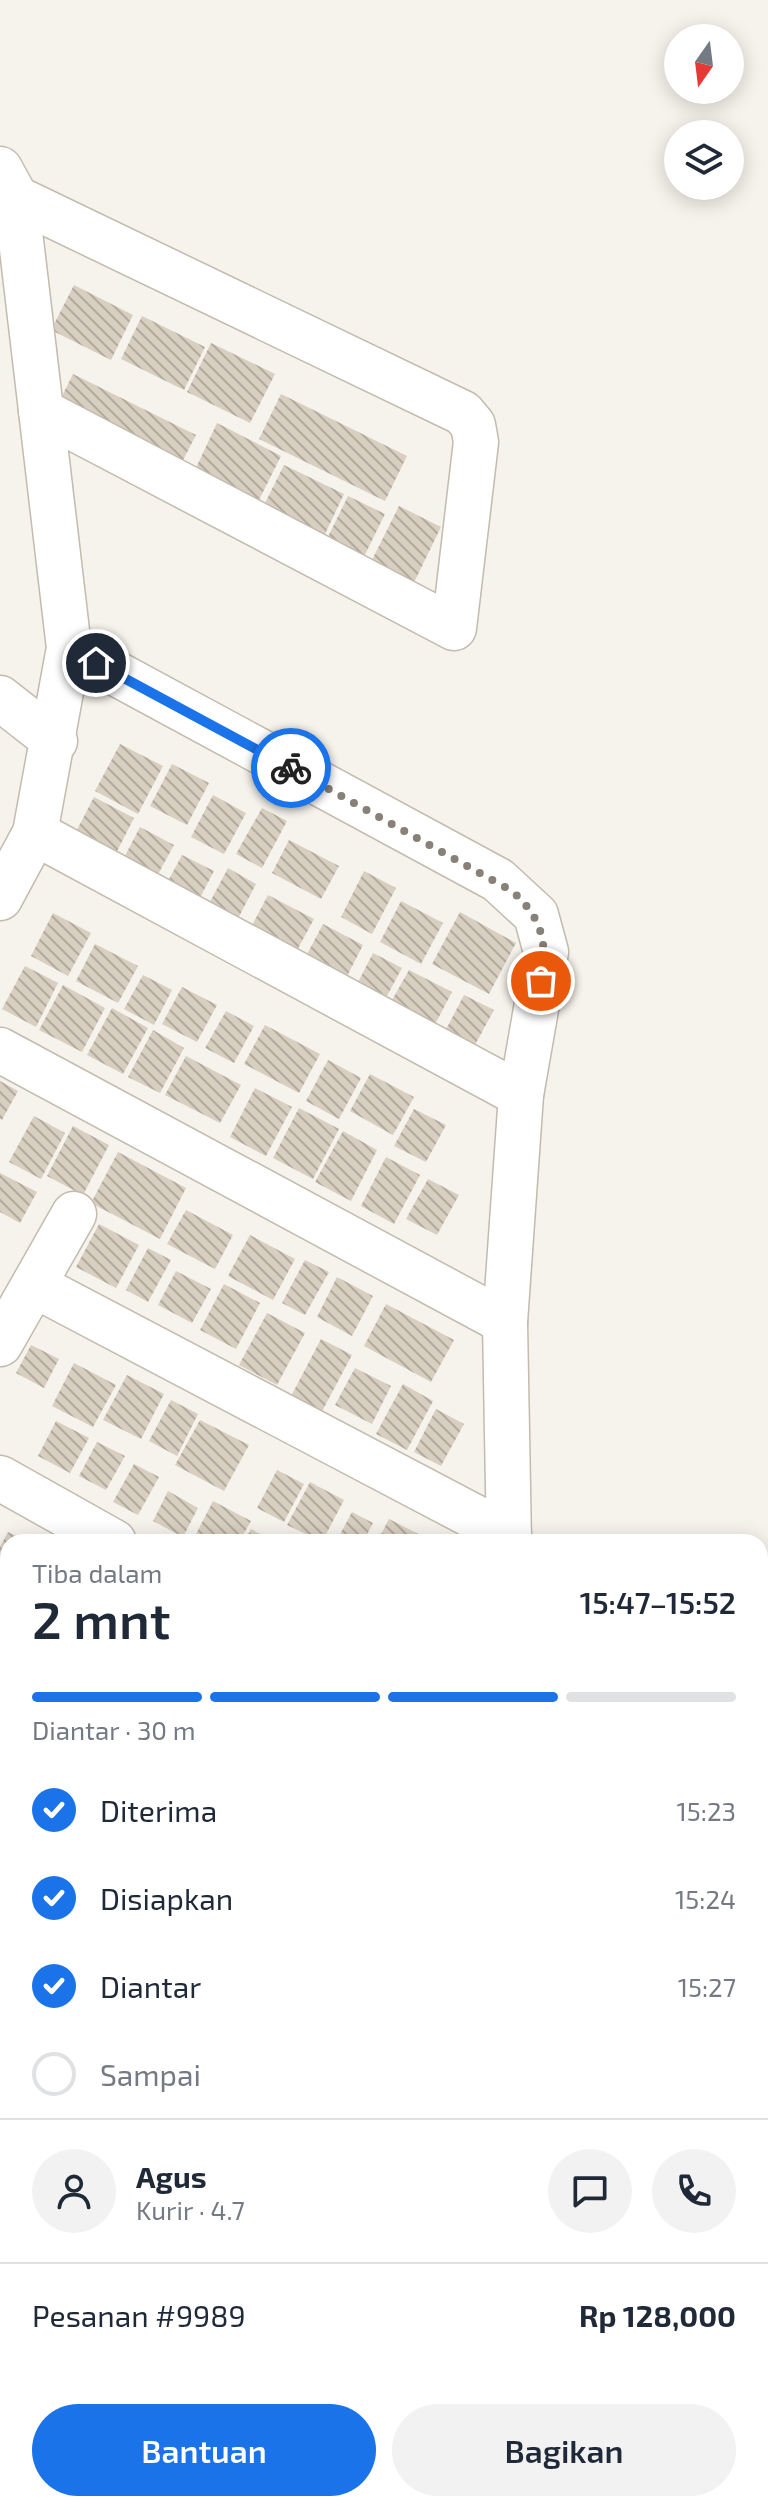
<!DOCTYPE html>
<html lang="id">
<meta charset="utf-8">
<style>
:root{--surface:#fff;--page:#f2f2f3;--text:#1f2937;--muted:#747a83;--line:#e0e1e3;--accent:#1a73e8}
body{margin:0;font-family:"Exo 2",sans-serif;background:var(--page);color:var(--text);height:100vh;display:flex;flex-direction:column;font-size:30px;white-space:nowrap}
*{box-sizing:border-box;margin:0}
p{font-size:26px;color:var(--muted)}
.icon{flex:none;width:44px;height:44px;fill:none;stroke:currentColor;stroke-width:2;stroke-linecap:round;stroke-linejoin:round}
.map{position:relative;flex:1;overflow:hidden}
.details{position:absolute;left:0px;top:1534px;width:768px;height:978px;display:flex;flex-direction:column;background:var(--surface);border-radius:24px 24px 0 0;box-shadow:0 4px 20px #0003}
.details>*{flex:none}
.needle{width:52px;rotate:194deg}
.fabs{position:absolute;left:664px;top:24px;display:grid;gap:16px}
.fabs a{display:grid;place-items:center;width:80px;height:80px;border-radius:50%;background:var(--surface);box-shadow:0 4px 20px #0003;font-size:40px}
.pin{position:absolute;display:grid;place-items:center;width:68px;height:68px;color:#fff;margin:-34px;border:4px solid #fff;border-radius:50%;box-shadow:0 2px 8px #0007}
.courier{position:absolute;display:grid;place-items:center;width:80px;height:80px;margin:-40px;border:6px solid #1a73e8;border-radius:50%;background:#fff;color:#222;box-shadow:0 2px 10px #0007}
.headline em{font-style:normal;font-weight:600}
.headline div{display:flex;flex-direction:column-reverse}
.headline{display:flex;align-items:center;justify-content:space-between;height:136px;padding:0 32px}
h1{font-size:52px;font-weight:600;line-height:60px}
.bar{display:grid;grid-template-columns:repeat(4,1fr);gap:12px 8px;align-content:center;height:96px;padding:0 32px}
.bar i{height:10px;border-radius:6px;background:var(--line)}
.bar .on{background:var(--accent)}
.bar p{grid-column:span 4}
.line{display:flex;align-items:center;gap:20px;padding:0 32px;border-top:2px solid var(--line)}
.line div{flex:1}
.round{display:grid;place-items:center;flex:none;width:84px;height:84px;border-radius:42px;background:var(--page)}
ol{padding:0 32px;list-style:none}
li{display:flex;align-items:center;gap:24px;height:88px}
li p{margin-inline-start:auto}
li .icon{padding:8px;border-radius:50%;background:var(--accent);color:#fff;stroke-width:4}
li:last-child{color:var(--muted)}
li i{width:44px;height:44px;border:4px solid var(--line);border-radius:50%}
.primary-button{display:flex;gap:16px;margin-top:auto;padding:16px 32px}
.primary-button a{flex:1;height:92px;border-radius:48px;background:var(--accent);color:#fff;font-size:32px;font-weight:600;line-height:92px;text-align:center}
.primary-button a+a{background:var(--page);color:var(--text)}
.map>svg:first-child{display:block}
.building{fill:url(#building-back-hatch)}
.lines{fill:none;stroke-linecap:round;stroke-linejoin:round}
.minor-casing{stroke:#c2bbae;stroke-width:47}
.minor{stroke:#fff;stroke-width:44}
.done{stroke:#878178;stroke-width:8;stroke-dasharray:0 14.4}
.route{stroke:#1a73e8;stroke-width:10}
</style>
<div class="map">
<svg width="768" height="2511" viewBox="0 0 768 2511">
<defs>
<pattern id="building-back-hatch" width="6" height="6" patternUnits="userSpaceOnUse" patternTransform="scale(2)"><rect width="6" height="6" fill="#d8cfc1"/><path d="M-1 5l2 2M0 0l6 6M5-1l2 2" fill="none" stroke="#b1aa9e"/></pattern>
</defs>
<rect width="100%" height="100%" fill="#f6f3ec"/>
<!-- building -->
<g class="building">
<path d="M74,285L133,315L111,360L51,330Z"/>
<path d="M142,316L205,347L184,390L121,359Z"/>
<path d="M211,343L275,374L250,423L187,392Z"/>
<path d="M73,374L196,435L178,470L55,410Z"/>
<path d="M281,394L407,456L385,501L259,439Z"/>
<path d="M217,423L281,456L251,516L188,485Z"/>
<path d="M284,465L344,494L316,553L256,521Z"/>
<path d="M348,496L385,514L356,573L319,555Z"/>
<path d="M399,506L441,527L407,597L364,576Z"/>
<path d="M120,744L163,766L138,814L95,791Z"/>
<path d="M172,764L209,783L187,825L150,806Z"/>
<path d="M213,795L246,813L224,854L191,837Z"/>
<path d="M94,797L134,818L107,871L67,849Z"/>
<path d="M262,808L287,821L262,868L236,854Z"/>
<path d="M140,827L174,845L150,889L117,871Z"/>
<path d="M289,840L339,866L321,899L272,873Z"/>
<path d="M182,855L214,871L192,913L160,896Z"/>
<path d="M228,868L256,884L232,930L203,915Z"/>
<path d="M364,871L396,888L372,934L341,917Z"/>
<path d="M268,895L314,919L295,954L249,931Z"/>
<path d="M401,901L443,923L421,964L380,942Z"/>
<path d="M460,912L516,943L489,994L432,964Z"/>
<path d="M53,913L91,933L68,976L31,956Z"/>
<path d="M323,924L363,945L343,984L303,962Z"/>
<path d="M95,944L138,966L118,1003L76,981Z"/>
<path d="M373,953L402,968L380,1009L352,994Z"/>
<path d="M25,966L58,983L36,1027L2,1009Z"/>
<path d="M409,970L452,992L431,1032L387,1009Z"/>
<path d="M143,975L172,990L154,1025L124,1009Z"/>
<path d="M63,985L105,1008L82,1052L39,1030Z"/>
<path d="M182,987L217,1005L197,1042L162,1024Z"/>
<path d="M464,995L494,1010L470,1054L441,1039Z"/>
<path d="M112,1008L148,1028L123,1074L87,1055Z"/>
<path d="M226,1011L254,1026L234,1063L205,1048Z"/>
<path d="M265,1025L320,1054L299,1093L244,1064Z"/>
<path d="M153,1030L184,1048L160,1093L128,1077Z"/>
<path d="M186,1056L241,1085L220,1123L165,1095Z"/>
<path d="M328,1060L361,1078L339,1119L306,1101Z"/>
<path d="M370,1074L414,1097L393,1135L350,1111Z"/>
<path d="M0,1081L18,1091L2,1120L0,1119Z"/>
<path d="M255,1088L292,1107L266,1156L230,1137Z"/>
<path d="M299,1108L339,1129L313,1179L273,1158Z"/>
<path d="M414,1109L446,1125L426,1162L394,1146Z"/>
<path d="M34,1116L65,1133L41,1179L9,1162Z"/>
<path d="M73,1126L109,1145L83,1195L47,1176Z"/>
<path d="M343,1131L377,1150L351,1201L315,1182Z"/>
<path d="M118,1152L186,1188L160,1239L91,1203Z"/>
<path d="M386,1157L420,1175L394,1224L361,1206Z"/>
<path d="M0,1173L37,1192L20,1223L0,1212Z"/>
<path d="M428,1179L459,1195L437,1235L406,1219Z"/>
<path d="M186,1210L233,1235L215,1269L167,1244Z"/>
<path d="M99,1224L139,1245L116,1288L76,1267Z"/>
<path d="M250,1235L295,1259L273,1300L228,1276Z"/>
<path d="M148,1248L171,1260L148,1302L126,1290Z"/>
<path d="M305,1260L329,1272L305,1315L282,1303Z"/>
<path d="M176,1271L211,1289L192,1323L158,1305Z"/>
<path d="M337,1277L373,1296L352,1336L317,1317Z"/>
<path d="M224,1284L260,1303L236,1349L200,1330Z"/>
<path d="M386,1304L454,1340L431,1382L364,1346Z"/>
<path d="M267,1313L305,1333L277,1385L239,1365Z"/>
<path d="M321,1339L352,1355L319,1417L289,1400Z"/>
<path d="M31,1345L59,1359L44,1388L16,1373Z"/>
<path d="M74,1363L116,1385L93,1427L52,1406Z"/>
<path d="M355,1368L391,1386L372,1424L335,1405Z"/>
<path d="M127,1375L164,1394L141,1439L103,1420Z"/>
<path d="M403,1384L433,1401L407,1450L376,1434Z"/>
<path d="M171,1400L198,1414L177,1456L149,1441Z"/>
<path d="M436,1409L464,1424L441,1466L414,1452Z"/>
<path d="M200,1420L249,1445L224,1491L175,1465Z"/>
<path d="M56,1421L89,1438L70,1473L38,1456Z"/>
<path d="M97,1442L125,1456L106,1490L79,1476Z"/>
<path d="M134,1464L159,1477L138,1515L113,1502Z"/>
<path d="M277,1470L304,1484L284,1522L257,1508Z"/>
<path d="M310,1482L344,1500L322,1542L287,1525Z"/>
<path d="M168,1491L198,1508L183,1537L153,1521Z"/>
<path d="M213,1501L251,1521L239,1542L193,1540Z"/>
<path d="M352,1512L373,1523L363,1542H336Z"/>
<path d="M389,1519L428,1539L426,1542H377Z"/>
<path d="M251,1529L275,1542H244Z"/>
<path d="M8,1532L28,1542H8V1574L0,1570V1547Z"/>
<path d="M0,1588L8,1592V1640L0,1655Z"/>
<path d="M0,1846L8,1850V1902L0,1897Z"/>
<path d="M760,1962L768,1967V1984L760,1999Z"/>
<path d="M0,1975L8,1979V2020L0,2016Z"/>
<path d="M3,2095L8,2098V2152L0,2148Z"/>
<path d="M0,2163L8,2167V2179L0,2194Z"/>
<path d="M768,2206V2240L760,2236V2221Z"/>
<path d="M2,2362L8,2365V2413L0,2409Z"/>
<path d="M0,2421L8,2426V2437L0,2452Z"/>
<path d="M63,2504H90L103,2511H59Z"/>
<path d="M247,2504H281L277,2511H244Z"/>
<path d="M287,2504H319L316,2511H283Z"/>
<path d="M375,2504H415L412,2511H371Z"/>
</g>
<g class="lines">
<!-- minor casing -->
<g class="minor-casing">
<g id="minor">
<path d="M0,169L16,198L69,648L35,833L0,898"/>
<path d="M16,198L463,413L473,425L476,442L454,628L41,411"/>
<path d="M69,648L498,880L536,915L546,952L521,1095L505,1322L509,1542"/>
<path d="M0,698L55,741"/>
<path d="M35,833L521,1095"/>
<path d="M0,1050L505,1322"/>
<path d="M34,1285L509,1535"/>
<path d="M0,1344L74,1214"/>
<path d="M0,1478L114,1542"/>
<path d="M0,1736L8,1720"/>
<path d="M760,1880L768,1884"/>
<path d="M0,2047L8,2052"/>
<path d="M760,2076L768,2060"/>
<path d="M0,2285L8,2289"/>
<path d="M760,2376L768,2374"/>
<path d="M760,2428L768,2470"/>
<path d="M155,2504L168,2511"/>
<path d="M580,2504L592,2511"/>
<path d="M12,2511L16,2504"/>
</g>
</g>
<!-- minor -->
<use href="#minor" class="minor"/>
</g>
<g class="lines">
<!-- done -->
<path class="done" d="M291,768L512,891C542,918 548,942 541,981"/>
<!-- route -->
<path class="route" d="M96,663L291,768"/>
</g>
</svg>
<div class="fabs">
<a><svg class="needle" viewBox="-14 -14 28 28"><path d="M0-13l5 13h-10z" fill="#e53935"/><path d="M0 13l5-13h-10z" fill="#747a83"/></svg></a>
<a><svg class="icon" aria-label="layers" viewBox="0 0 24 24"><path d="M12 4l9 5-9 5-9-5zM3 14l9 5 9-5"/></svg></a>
</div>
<div class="pin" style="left:541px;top:981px;background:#ea580c"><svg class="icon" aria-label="bag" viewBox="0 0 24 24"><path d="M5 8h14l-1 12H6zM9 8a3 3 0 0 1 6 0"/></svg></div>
<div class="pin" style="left:96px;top:663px;background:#1f2937"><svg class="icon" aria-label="home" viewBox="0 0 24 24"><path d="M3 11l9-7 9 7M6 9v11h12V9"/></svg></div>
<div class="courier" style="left:291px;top:768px"><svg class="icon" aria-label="bike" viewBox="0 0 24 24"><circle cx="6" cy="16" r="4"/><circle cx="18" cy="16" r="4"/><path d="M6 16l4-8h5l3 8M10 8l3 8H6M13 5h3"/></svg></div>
<section class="details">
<div class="headline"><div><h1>2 mnt</h1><p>Tiba dalam</p></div><em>15:47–15:52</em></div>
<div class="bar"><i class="on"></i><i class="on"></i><i class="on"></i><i></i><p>Diantar · 30 m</p></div>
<ol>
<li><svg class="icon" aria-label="check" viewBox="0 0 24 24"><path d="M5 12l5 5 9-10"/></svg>Diterima<p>15:23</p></li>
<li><svg class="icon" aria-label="check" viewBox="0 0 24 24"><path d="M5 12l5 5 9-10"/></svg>Disiapkan<p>15:24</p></li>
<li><svg class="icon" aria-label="check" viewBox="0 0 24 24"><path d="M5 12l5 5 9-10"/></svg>Diantar<p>15:27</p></li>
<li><i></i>Sampai</li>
</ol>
<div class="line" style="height:144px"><a class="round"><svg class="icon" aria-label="person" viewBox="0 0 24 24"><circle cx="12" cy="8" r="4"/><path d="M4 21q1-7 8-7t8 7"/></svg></a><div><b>Agus</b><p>Kurir · 4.7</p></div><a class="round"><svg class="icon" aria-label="chat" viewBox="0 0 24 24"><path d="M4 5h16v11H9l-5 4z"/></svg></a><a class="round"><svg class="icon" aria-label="phone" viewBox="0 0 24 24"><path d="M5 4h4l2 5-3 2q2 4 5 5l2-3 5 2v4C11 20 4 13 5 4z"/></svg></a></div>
<div class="line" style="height:104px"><div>Pesanan #9989</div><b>Rp 128,000</b></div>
<div class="primary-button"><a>Bantuan</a><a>Bagikan</a></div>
</section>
</div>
